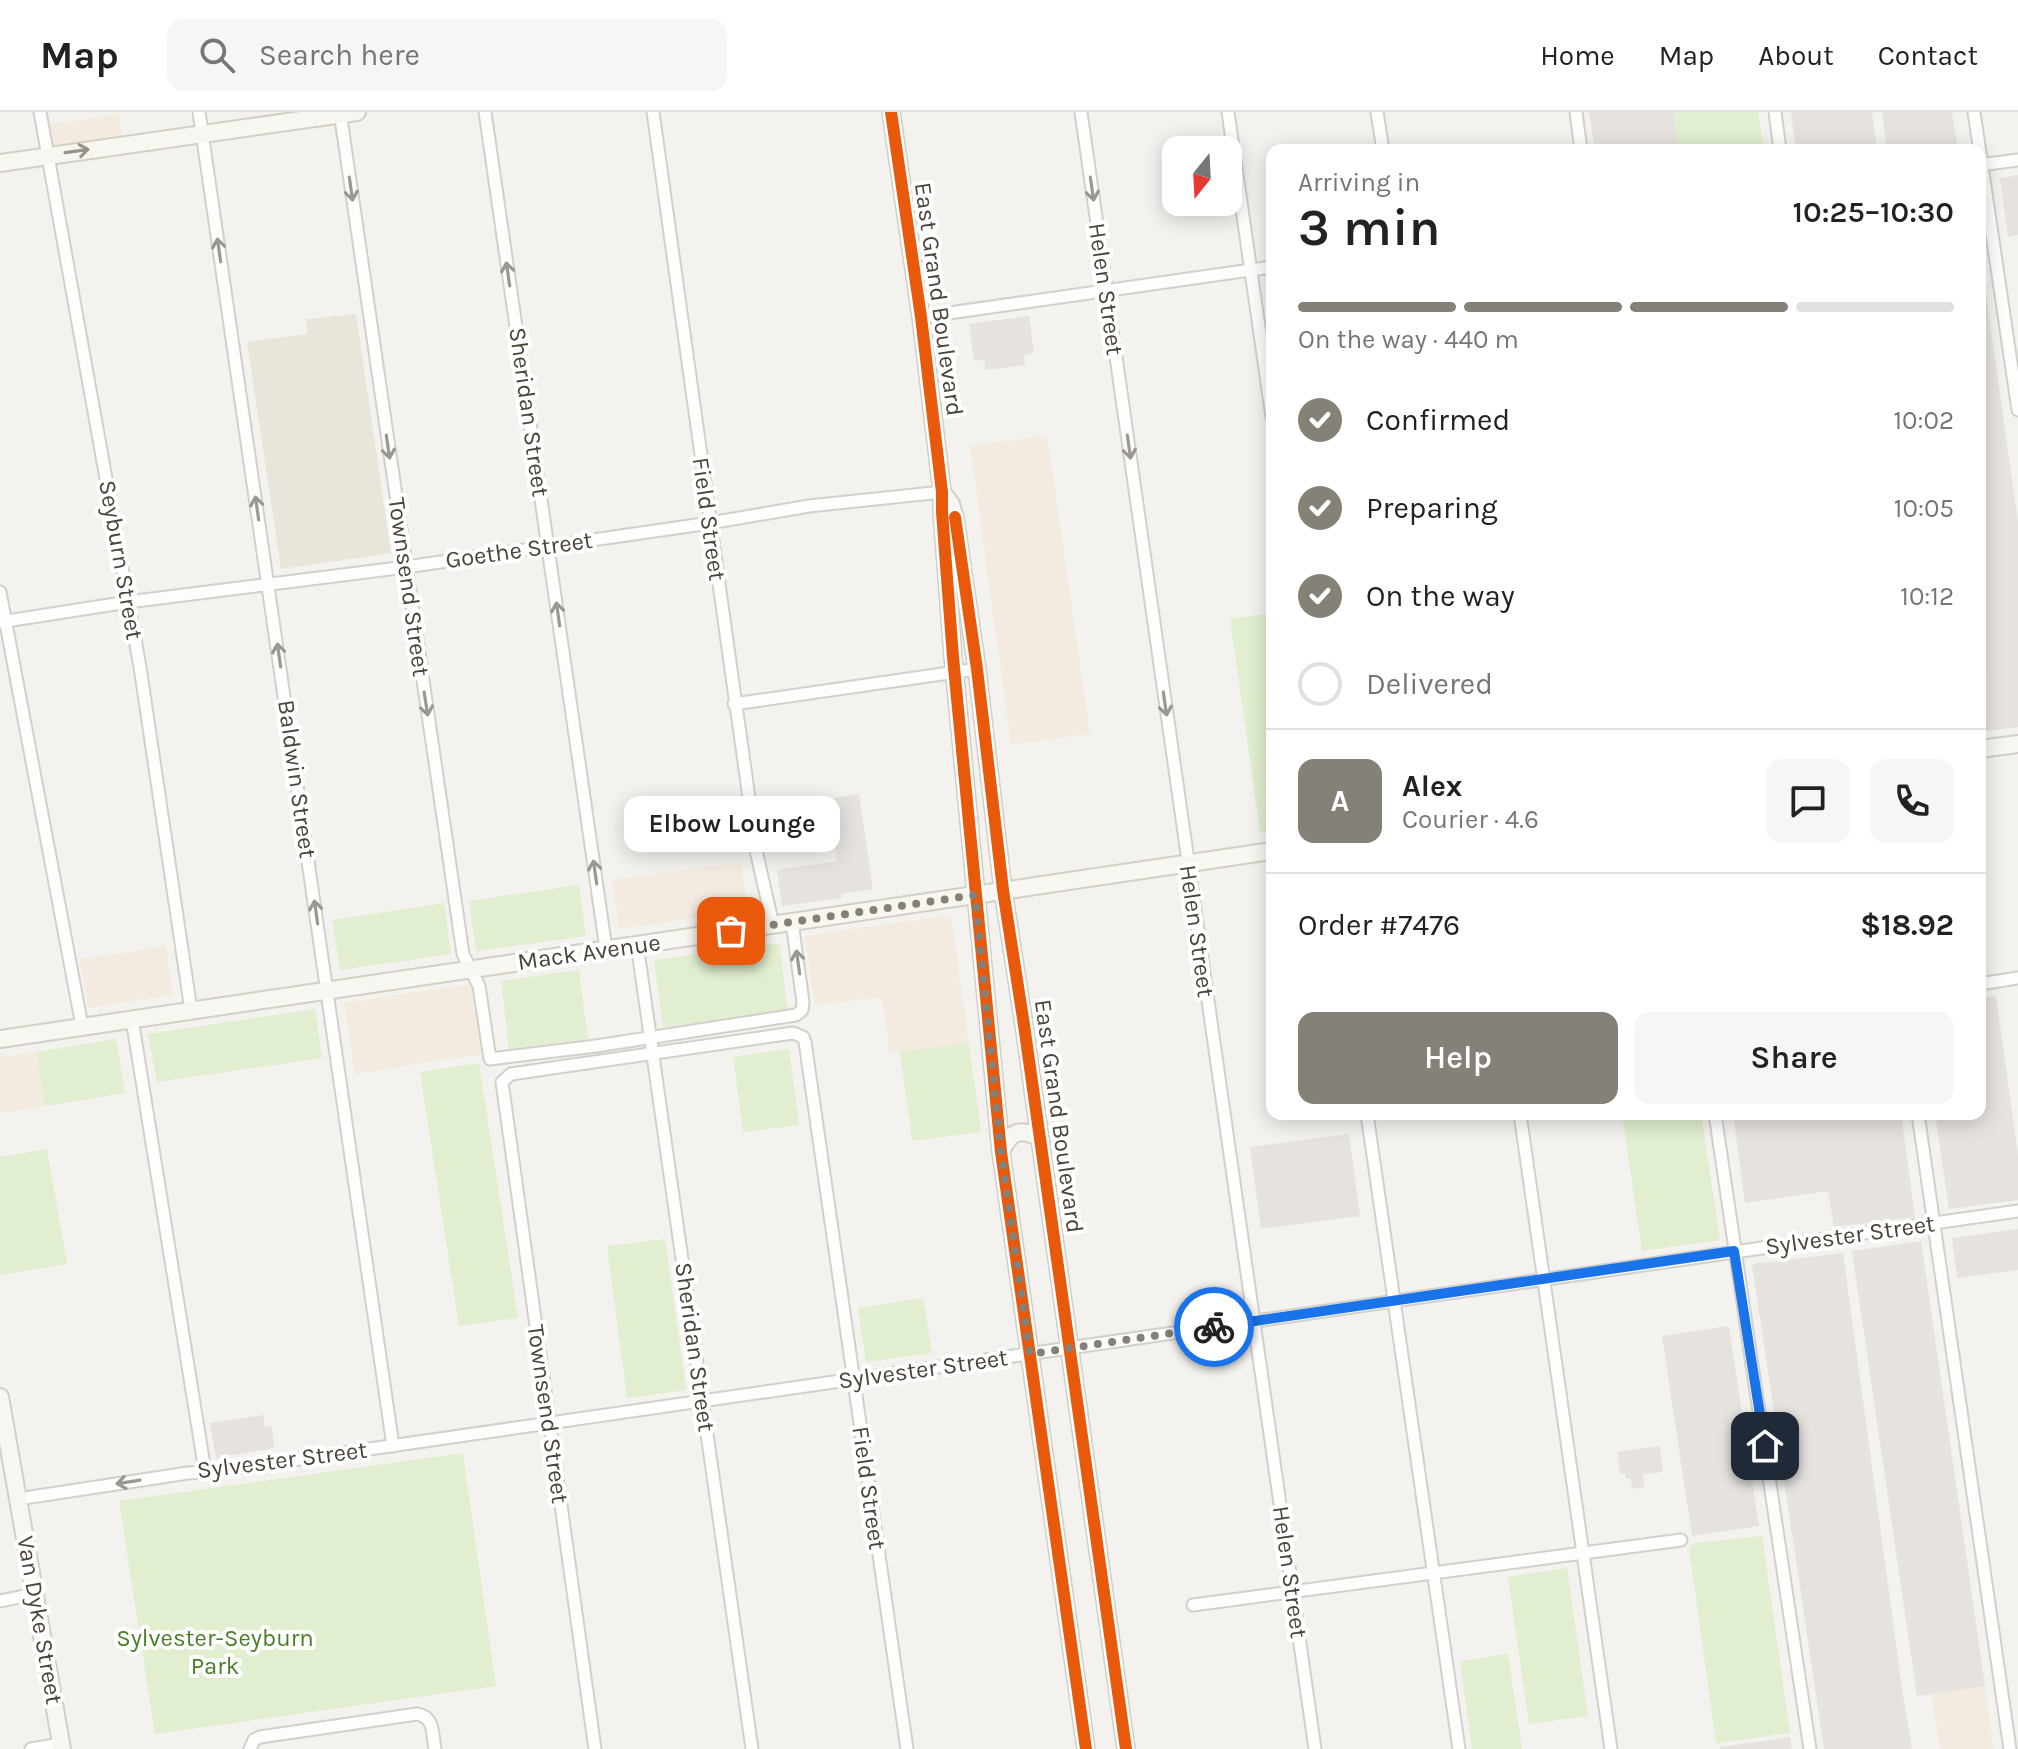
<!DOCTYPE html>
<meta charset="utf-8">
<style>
:root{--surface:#fff;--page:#f6f6f6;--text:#222;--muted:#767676;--line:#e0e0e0;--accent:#868178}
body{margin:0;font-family:Karla,sans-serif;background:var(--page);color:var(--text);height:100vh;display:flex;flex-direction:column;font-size:30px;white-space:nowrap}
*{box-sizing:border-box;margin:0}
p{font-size:26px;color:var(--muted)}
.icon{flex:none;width:44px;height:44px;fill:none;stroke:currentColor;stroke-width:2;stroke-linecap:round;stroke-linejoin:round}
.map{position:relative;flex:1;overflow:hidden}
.side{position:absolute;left:1266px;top:32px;width:720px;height:976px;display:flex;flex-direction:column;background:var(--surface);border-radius:16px;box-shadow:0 4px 20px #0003}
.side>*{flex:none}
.needle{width:52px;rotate:198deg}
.controls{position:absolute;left:1162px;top:24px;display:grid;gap:16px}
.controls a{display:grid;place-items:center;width:80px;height:80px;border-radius:16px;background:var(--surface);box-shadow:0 4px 20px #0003;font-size:40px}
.pin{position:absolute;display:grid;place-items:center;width:68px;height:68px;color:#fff;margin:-34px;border-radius:16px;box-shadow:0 4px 12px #0006}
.courier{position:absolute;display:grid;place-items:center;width:80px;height:80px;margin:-40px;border:6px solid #1a73e8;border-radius:50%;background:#fff;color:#222;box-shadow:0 2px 10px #0007}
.bubble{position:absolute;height:56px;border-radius:16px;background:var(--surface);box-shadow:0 4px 20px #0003;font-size:26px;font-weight:600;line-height:56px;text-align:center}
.overview em{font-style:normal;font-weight:600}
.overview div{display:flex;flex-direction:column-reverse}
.overview{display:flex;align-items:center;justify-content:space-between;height:136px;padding:0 32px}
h1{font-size:52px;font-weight:600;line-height:60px}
.bar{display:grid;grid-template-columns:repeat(4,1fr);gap:12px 8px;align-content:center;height:96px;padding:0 32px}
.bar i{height:10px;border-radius:6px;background:var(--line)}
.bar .active{background:var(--accent)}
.bar p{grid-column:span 4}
.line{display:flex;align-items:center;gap:20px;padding:0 32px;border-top:2px solid var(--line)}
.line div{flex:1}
.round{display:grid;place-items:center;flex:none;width:84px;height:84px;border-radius:16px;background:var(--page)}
ol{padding:0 32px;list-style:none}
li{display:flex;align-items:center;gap:24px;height:88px}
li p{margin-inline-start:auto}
li .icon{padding:8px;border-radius:50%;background:var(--accent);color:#fff;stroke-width:4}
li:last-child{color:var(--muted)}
li i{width:44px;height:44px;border:4px solid var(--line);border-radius:50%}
.primary-button{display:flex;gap:16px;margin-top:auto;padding:16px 32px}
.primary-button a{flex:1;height:92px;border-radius:16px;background:var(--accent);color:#fff;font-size:32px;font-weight:600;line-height:92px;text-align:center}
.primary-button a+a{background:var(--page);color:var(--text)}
header{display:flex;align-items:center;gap:48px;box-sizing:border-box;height:112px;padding:0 40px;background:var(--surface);border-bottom:2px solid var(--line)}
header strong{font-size:38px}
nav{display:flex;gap:44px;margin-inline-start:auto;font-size:28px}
.search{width:560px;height:72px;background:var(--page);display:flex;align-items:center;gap:20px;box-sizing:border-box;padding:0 28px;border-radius:16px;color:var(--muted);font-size:30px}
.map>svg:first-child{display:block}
.commercial{fill:#f3ebdf}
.industrial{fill:#e6e2de}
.education{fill:#eae5da}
.green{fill:#e1eecf}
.parking{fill:#e6e3df}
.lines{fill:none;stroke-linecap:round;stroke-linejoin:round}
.street-casing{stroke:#d2d0cb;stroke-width:15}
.secondary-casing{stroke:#d3cfc5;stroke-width:20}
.street{stroke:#fdfdfc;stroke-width:11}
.secondary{stroke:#f7f6f1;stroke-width:16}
.cycleway-casing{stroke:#fff;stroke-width:17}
.cycleway{stroke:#e8590c;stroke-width:12}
.oneway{stroke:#98948c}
.oneway2{stroke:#9b9791}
.done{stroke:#868178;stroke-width:8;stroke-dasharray:0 14.4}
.route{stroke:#1a73e8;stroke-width:10}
.labels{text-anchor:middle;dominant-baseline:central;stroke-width:8;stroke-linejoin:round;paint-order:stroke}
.street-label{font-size:24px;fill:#4b4439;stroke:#fff}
.park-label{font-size:24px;fill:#4a7f2a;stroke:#fff}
</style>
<header>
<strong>Map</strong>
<div class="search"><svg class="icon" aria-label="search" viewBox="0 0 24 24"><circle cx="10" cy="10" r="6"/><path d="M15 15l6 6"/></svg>Search here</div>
<nav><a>Home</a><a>Map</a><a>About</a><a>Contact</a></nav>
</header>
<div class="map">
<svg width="2018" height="1637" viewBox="0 0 2018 1637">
<rect width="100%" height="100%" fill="#f4f2ee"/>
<!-- commercial -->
<g class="commercial">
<path d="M119,2L124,33L48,43L43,13Z"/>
<path d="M1047,323L1090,622L1011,633L970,334Z"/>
<path d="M741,750L748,799L619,817L612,768Z"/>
<path d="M951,803L969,931L890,941L882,885L815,894L805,824Z"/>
<path d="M166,834L173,883L88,896L80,847Z"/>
<path d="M471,872L482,942L355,962L344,891Z"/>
<path d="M36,940L45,994L0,1001V945Z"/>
<path d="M1985,1574L1994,1637H1940L1931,1582Z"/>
</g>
<!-- industrial -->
<g class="industrial">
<path d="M1589,0H1674L1679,38H1595Z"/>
<path d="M1791,0H1872L1877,38H1796Z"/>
<path d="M2018,63V123L2008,125L2000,66Z"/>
<path d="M1980,140L2018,410V615L1980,620Z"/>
<path d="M1996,884L2018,1043V1088L1949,1097L1935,1002H1980V886Z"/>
<path d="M1733,1002H1901L1915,1105L1834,1115L1828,1079L1745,1091Z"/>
<path d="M2018,1117V1158L1957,1166L1952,1126Z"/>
<path d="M1921,1129L1985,1574L1917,1584L1852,1139Z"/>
<path d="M1843,1141L1903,1584L1912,1637H1824L1752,1152Z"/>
<path d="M1790,1625L1792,1637H1720V1635Z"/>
</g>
<!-- education -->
<path class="education" d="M356,202L391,441L281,457L247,230L307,222L306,207Z"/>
<!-- green -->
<g class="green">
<path d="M1674,0H1758L1764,38H1679Z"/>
<path d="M1272,501V719L1260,720L1230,507Z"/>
<path d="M579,773L586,824L476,839L469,789Z"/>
<path d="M444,791L451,842L340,858L332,808Z"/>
<path d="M779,831L788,899L663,915L654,848Z"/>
<path d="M579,858L588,927L509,937L501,869Z"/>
<path d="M315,897L322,946L157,970L148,922Z"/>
<path d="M116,927L125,981L45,994L36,940Z"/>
<path d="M969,931L981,1020L912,1029L900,940Z"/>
<path d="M789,937L799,1013L743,1020L733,945Z"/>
<path d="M479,951L518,1206L459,1214L420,960Z"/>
<path d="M1622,1002H1701L1720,1128L1642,1139Z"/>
<path d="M47,1037L67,1152L0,1163V1045Z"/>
<path d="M665,1127L686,1278L627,1286L607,1134Z"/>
<path d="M923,1186L932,1241L866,1250L858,1196Z"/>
<path d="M463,1341L496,1574L155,1622L119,1389Z"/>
<path d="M1762,1424L1790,1621L1716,1631L1689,1436L1695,1431Z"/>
<path d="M1567,1456L1588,1604L1529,1612L1508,1465Z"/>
<path d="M1508,1542L1522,1637H1472L1460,1549Z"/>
</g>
<!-- parking -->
<g class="parking">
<path d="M1882,0H1952L1958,38H1887Z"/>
<path d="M1029,204L1034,241L1024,243L1025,253L986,258L984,248L974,249L969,212Z"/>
<path d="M2018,555V610L1980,615V561Z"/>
<path d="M859,682L873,777L842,782V786L782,794L777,758L837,749L829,687Z"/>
<path d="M1349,1022L1360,1104L1261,1117L1250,1035Z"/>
<path d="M1729,1214L1759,1414L1692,1424L1662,1224Z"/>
<path d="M263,1303L265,1315L272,1314L274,1336L216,1346L210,1311Z"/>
<path d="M1660,1334L1663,1360L1643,1362L1644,1375L1632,1377L1631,1367H1626L1625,1362H1620L1617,1340Z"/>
</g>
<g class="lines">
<!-- street casing -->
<g class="street-casing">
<g id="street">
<path d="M40,0L140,555L191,898"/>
<path d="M199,0L393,1334"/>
<path d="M340,0L463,842L479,874L490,947L596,934L796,903L802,898L803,890L792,810"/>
<path d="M485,0L606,837"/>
<path d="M653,0L757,743L773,813"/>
<path d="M1081,0L1315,1637"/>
<path d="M1228,0L1272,305"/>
<path d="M1377,0L1383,38"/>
<path d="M1576,0L1581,38"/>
<path d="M1775,0L1780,38"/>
<path d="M1974,0L2018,298"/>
<path d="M1980,53L2018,48"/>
<path d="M921,205L1272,155"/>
<path d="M0,480L82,914"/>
<path d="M0,510L128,490L406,455L710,411L809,394L942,380"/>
<path d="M734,592L977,557"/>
<path d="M637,832L752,1637"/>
<path d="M1980,872L2018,866"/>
<path d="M132,907L205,1359"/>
<path d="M1367,1002L1459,1637"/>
<path d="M1520,1002L1611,1637"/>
<path d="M1715,1002C1745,1214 1779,1425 1810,1637"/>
<path d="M1918,1002L2010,1637"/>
<path d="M18,1387L188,1361L217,1359L2018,1099"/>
<path d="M0,1489L34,1482"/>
<path d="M1193,1493L1681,1428"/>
<path d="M31,1637L61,1632"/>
<path d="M250,1637L254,1628L260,1625L417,1602C435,1605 432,1622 435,1637"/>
<path d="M595,1637L502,970L511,962L793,921L803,925L805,930L907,1637"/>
</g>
</g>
<!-- secondary casing -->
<g class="secondary-casing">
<g id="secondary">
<path d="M891,0L921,205L942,380V400L953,545L1001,1040L1086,1637"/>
<path d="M0,51L357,0"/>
<path d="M945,384L951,392L955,406L977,557L1003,778L1024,913L1126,1637"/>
<path d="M1980,637L2018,632"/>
<path d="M0,927L1272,739"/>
<path d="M1001,1040C1010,1020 1019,1015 1040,1026"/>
<path d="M0,1285L62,1637"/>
</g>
</g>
<!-- street -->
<use href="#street" class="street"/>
<!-- secondary -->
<use href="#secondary" class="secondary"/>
<!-- cycleway casing -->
<g class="cycleway-casing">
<g id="cycleway">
<path d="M891,0L921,205L942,380V400L953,545L1001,1040L1086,1637"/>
<path d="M955,405L977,557L1003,778L1024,913L1126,1637"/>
</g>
</g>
<!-- cycleway -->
<use href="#cycleway" class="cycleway"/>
</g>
<!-- one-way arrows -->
<defs><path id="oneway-shaft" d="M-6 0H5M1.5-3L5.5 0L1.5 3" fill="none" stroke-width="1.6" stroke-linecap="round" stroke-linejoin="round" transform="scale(2)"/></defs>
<use class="oneway" href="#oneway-shaft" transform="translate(77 39) rotate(-8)"/>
<g class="oneway2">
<use href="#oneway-shaft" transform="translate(351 77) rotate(82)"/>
<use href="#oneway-shaft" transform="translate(1092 77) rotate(82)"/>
<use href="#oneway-shaft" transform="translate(219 138) rotate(-98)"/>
<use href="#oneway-shaft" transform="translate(508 162) rotate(-98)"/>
<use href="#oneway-shaft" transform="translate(388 335) rotate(82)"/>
<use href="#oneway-shaft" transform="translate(1129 335) rotate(82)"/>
<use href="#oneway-shaft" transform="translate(257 396) rotate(-98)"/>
<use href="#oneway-shaft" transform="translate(558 502) rotate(-98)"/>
<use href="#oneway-shaft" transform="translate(279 543) rotate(-98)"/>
<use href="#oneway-shaft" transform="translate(426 592) rotate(81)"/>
<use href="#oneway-shaft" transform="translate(1165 592) rotate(82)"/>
<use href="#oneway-shaft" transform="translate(595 760) rotate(-98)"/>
<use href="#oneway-shaft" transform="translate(316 800) rotate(-98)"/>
<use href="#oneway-shaft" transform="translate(798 850) rotate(-98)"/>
<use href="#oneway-shaft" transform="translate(128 1370) rotate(171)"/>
</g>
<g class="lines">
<!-- done -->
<path class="done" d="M731,819L975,783L1001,1040L1030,1242L1214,1215"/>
<!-- route -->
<path class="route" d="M1214,1215L1734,1139L1765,1334"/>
</g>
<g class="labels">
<!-- street labels -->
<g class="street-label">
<text transform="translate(1106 177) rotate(82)">Helen Street</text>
<text transform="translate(939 187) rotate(82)">East Grand Boulevard</text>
<text transform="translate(529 300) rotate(82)">Sheridan Street</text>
<text transform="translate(709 407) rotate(82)">Field Street</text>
<text transform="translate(519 438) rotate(-8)">Goethe Street</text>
<text transform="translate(121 448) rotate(80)">Seyburn Street</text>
<text transform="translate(409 475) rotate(82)">Townsend Street</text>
<text transform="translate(297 667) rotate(82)">Baldwin Street</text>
<text transform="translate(1197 819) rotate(82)">Helen Street</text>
<text transform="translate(589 840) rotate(-8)">Mack Avenue</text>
<text transform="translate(1059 1004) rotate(82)">East Grand Boulevard</text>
<text transform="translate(1850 1123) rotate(-8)">Sylvester Street</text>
<text transform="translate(695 1235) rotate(82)">Sheridan Street</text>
<text transform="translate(923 1257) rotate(-8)">Sylvester Street</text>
<text transform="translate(548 1302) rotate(82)">Townsend Street</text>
<text transform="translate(282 1348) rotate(-7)">Sylvester Street</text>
<text transform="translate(869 1376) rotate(82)">Field Street</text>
<text transform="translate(1290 1460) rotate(82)">Helen Street</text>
<text transform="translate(40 1508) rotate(80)">Van Dyke Street</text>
</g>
<!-- park labels -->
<g class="park-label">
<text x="215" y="1526">Sylvester-Seyburn<tspan x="215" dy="28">Park</tspan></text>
</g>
</g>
</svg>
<div class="controls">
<a><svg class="needle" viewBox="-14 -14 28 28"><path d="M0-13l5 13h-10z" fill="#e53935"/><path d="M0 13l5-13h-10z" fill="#767676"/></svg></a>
</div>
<div class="pin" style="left:731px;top:819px;background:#ea580c"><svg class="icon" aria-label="bag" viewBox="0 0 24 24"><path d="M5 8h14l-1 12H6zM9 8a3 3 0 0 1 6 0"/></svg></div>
<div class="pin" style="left:1765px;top:1334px;background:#1f2937"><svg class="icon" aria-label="home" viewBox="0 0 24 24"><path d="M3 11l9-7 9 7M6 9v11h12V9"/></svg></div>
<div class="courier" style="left:1214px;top:1215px"><svg class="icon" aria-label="bike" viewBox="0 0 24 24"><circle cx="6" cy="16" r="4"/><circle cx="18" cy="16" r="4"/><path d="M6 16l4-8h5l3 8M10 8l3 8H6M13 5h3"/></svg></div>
<div class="bubble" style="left:624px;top:684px;width:216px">Elbow Lounge</div>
<section class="side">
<div class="overview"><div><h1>3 min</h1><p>Arriving in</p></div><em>10:25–10:30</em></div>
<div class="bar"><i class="active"></i><i class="active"></i><i class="active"></i><i></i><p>On the way · 440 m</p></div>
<ol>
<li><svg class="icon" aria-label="check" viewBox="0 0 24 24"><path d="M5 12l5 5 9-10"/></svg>Confirmed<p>10:02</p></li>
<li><svg class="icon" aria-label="check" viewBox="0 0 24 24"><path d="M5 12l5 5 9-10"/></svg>Preparing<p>10:05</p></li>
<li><svg class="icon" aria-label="check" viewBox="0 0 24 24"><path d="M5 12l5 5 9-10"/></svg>On the way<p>10:12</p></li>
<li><i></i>Delivered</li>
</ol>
<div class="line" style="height:144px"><b class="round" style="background:var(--accent);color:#fff">A</b><div><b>Alex</b><p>Courier · 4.6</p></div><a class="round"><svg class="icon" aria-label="chat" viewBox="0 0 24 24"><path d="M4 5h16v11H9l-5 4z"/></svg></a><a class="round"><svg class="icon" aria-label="phone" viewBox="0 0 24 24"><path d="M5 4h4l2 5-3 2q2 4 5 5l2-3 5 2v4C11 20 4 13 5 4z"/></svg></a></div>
<div class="line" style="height:104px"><div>Order #7476</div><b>$18.92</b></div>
<div class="primary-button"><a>Help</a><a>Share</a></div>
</section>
</div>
